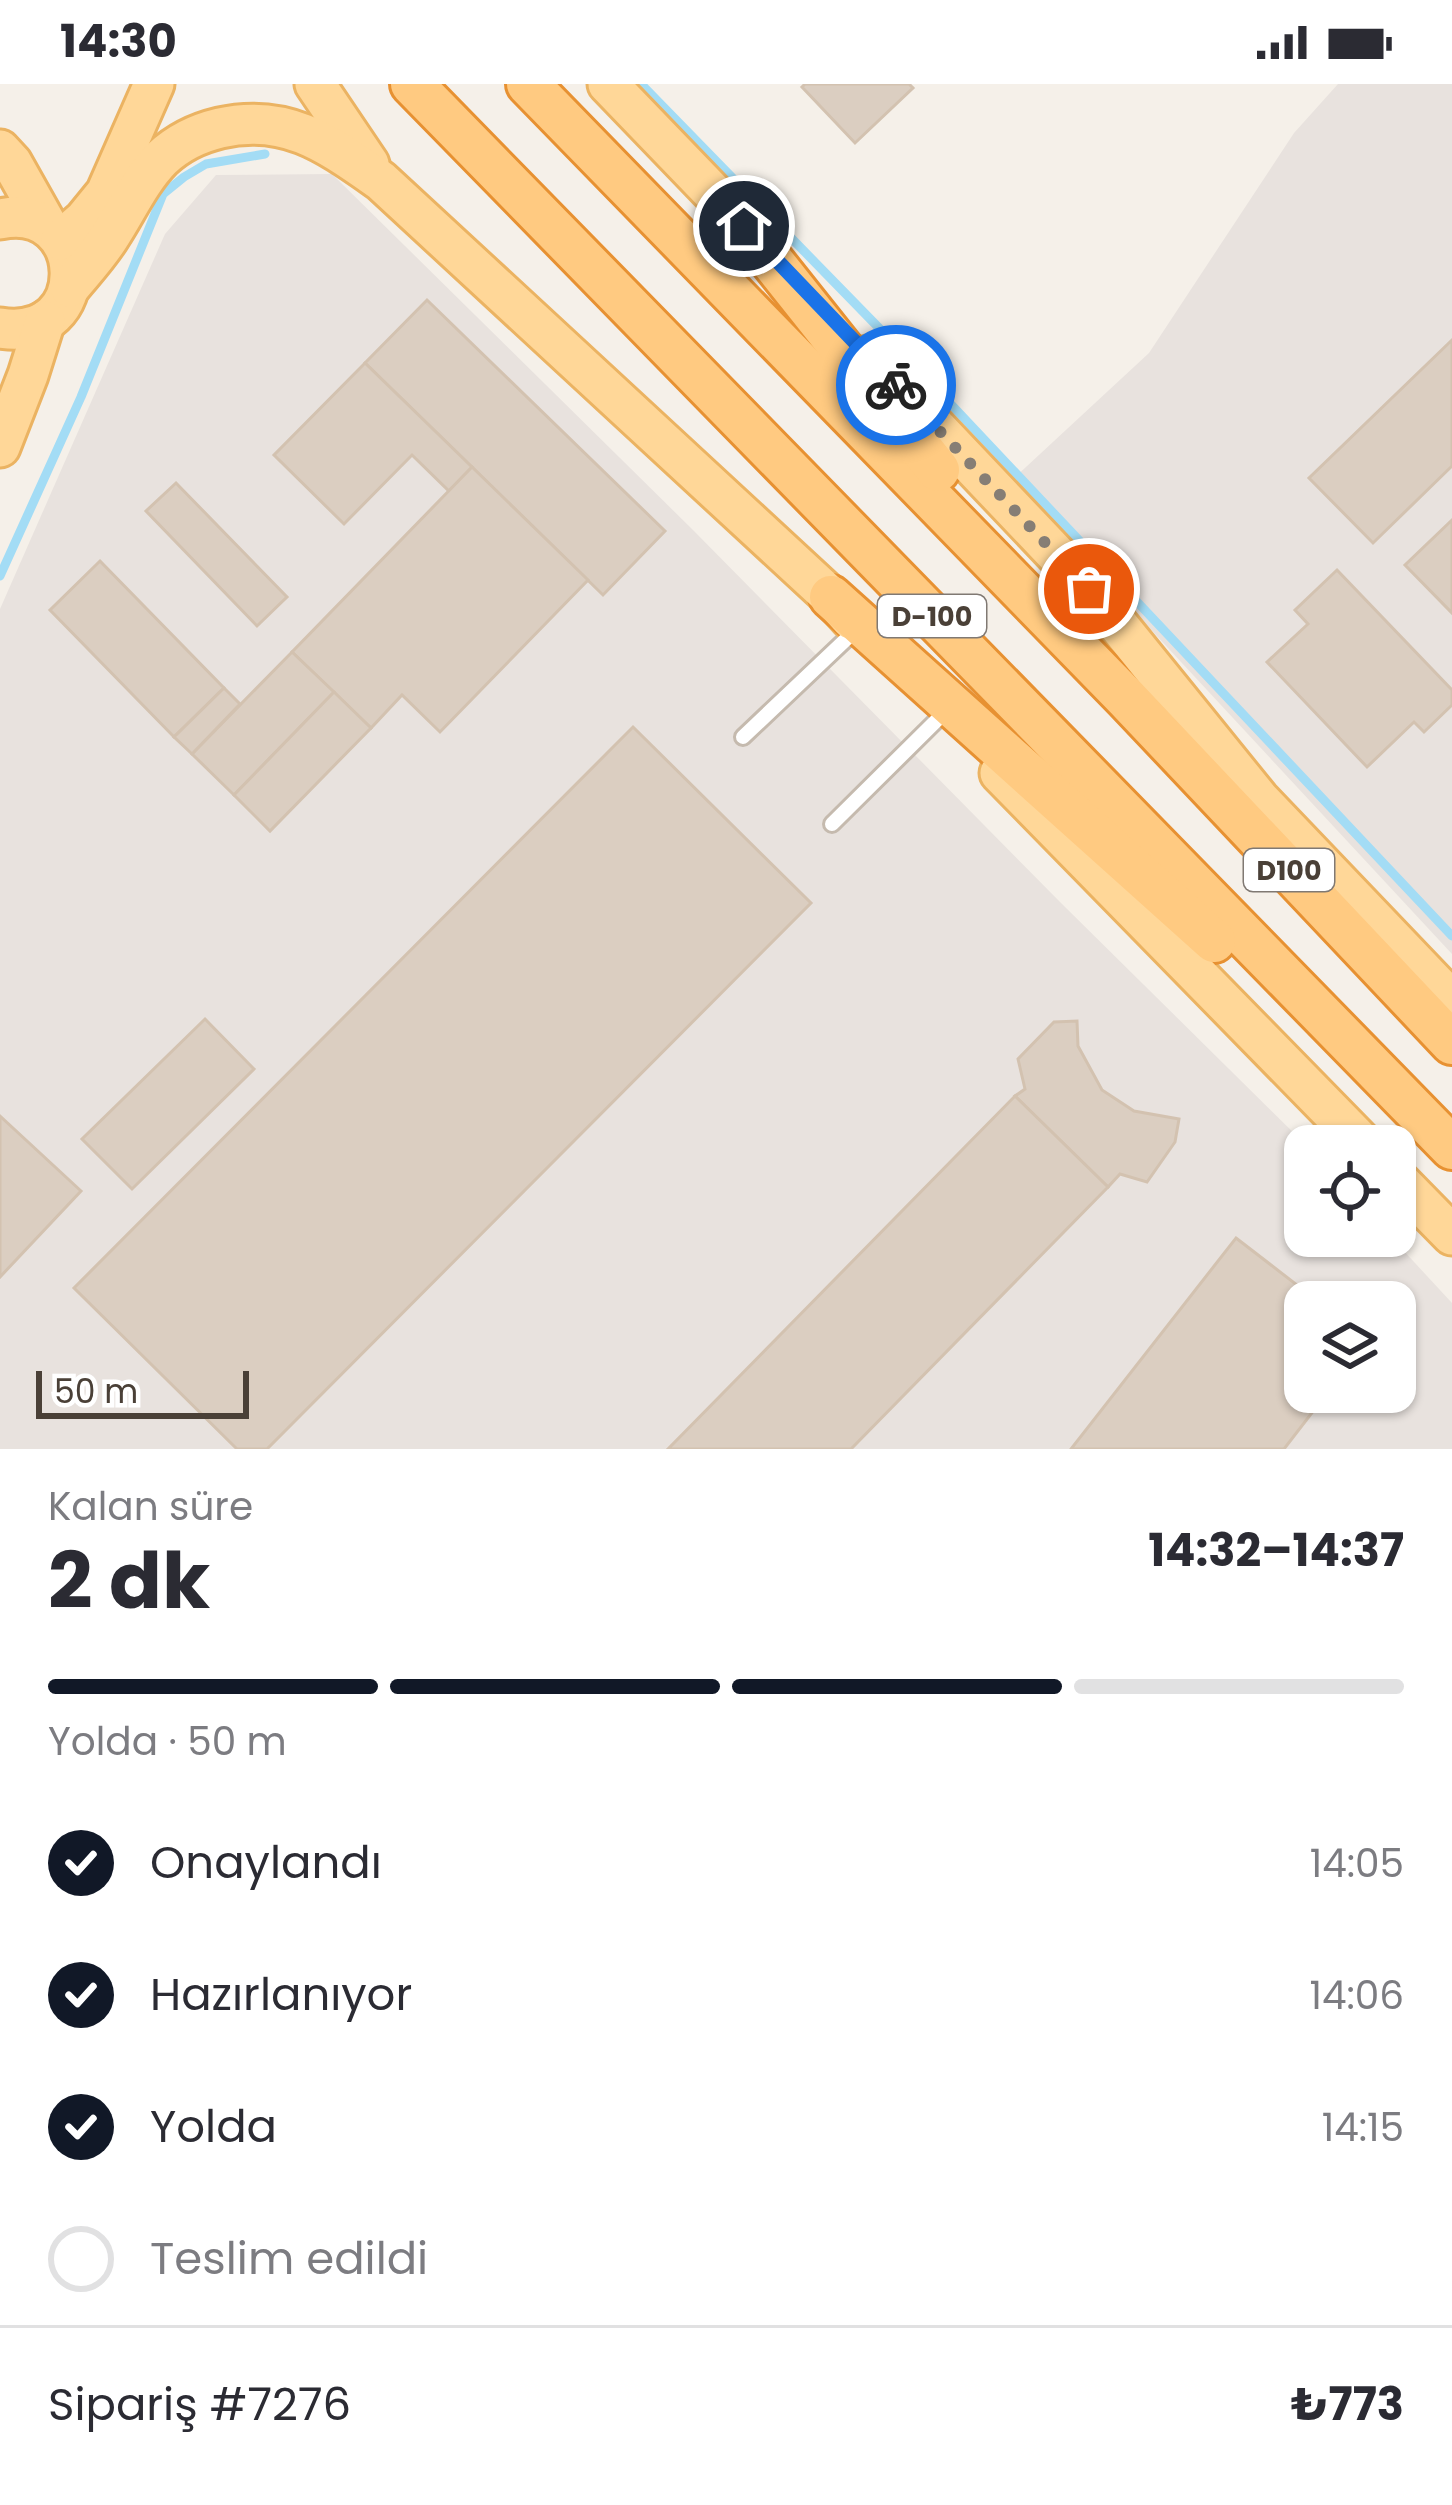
<!DOCTYPE html>
<html lang="tr">
<meta charset="utf-8">
<style>
:root{--surface:#fff;--page:#f7f7f7;--text:#2b2b33;--muted:#7c7c81;--line:#e1e1e2;--accent:#111827}
body{margin:0;font-family:Poppins,sans-serif;background:var(--page);color:var(--text);height:100vh;display:flex;flex-direction:column;font-size:45px;white-space:nowrap}
*{box-sizing:border-box;margin:0}
p{font-size:39px;color:var(--muted)}
.icon{flex:none;width:66px;height:66px;fill:none;stroke:currentColor;stroke-width:2;stroke-linecap:round;stroke-linejoin:round}
.map{position:relative;height:1365px;overflow:hidden}
.side{display:flex;flex-direction:column;background:var(--surface);flex:1}
.side>*{flex:none}
.controls{position:absolute;left:1284px;top:1041px;display:grid;gap:24px}
.controls a{display:grid;place-items:center;width:132px;height:132px;border-radius:24px;background:var(--surface);box-shadow:0 3px 9px #0004;font-size:60px}
.scale{position:absolute;left:36px;bottom:30px;width:213px;box-sizing:border-box;padding-left:12px;border:6px solid #4a4037;border-top:0;font-size:33px;line-height:42px;white-space:nowrap;color:#4a4037;-webkit-text-stroke:9px #fff;paint-order:stroke}
.pin{position:absolute;display:grid;place-items:center;width:102px;height:102px;color:#fff;margin:-51px;border:6px solid #fff;border-radius:50%;box-shadow:0 3px 12px #0007}
.courier{position:absolute;display:grid;place-items:center;width:120px;height:120px;margin:-60px;border:9px solid #1a73e8;border-radius:50%;background:#fff;color:#222;box-shadow:0 3px 15px #0007}
.overview em{font-style:normal;font-weight:700}
.overview div{display:flex;flex-direction:column-reverse}
.overview{display:flex;align-items:center;justify-content:space-between;height:204px;padding:0 48px}
h1{font-size:78px;font-weight:700;line-height:90px}
.bar{display:grid;grid-template-columns:repeat(4,1fr);gap:18px 12px;align-content:center;height:144px;padding:0 48px}
.bar i{height:15px;border-radius:9px;background:var(--line)}
.bar .current{background:var(--accent)}
.bar p{grid-column:span 4}
.line{display:flex;align-items:center;gap:30px;padding:0 48px;border-top:3px solid var(--line)}
.line div{flex:1}
ol{padding:0 48px;list-style:none}
li{display:flex;align-items:center;gap:36px;height:132px}
li p{margin-inline-start:auto}
li .icon{padding:12px;border-radius:50%;background:var(--accent);color:#fff;stroke-width:4}
li:last-child{color:var(--muted)}
li i{width:66px;height:66px;border:6px solid var(--line);border-radius:50%}
.status{display:flex;justify-content:space-between;align-items:center;height:84px;padding:0 60px;background:var(--surface);direction:ltr}
.status svg{height:33px;fill:currentColor}
.map>svg:first-child{display:block}
.industrial{fill:#e8e2de;fill-rule:evenodd}
.lines{fill:none;stroke-linecap:round;stroke-linejoin:round}
.stream{stroke:#a3dcf5;stroke-width:9}
.building{fill:#dbcec1;stroke:#d3c2b0;stroke-width:3}
.service-casing{stroke:#c5baae;stroke-width:20}
.primary-casing{stroke:#ebb362;stroke-width:45}
.trunk-casing{stroke:#e79132;stroke-width:48}
.service{stroke:#fff;stroke-width:14}
.primary{stroke:#ffd798;stroke-width:39}
.trunk{stroke:#ffca81;stroke-width:42}
.done{stroke:#867e75;stroke-width:12;stroke-dasharray:0 21.6}
.route{stroke:#1a73e8;stroke-width:15}
.labels{text-anchor:middle;dominant-baseline:central;stroke-width:9;stroke-linejoin:round;paint-order:stroke}
.shield{fill:#fff;stroke:#807973;stroke-width:3}
.shield-label{font-size:27px;font-weight:bold;fill:#4a4037}
</style>
<div class="status"><b>14:30</b><svg viewBox="0 0 49 12"><path d="M0 12V9h3v3zM5 12V6h3v6zM10 12V3h3v9zM15 12V0h3v12zM26 1h20v11H26zM47 4h2v5h-2z"/></svg></div>
<div class="map">
<svg width="1452" height="1365" viewBox="0 0 1452 1365">
<rect width="100%" height="100%" fill="#f5f0e9"/>
<!-- industrial -->
<g class="industrial">
<path d="M1338,0H1452V870L1012,396L1149,269L1294,49Z"/>
<path d="M332,90L693,446L1061,819L1307,1062H1305V1152H1390L1452,1219V1365H0V525L165,150L216,91ZM1305,1218H1395V1308H1305Z"/>
</g>
<g class="lines">
<!-- stream -->
<g class="stream">
<path d="M641,0L879,244L1452,852"/>
<path d="M0,492L81,313L163,110L184,93L206,80L265,70"/>
</g>
</g>
<!-- building -->
<g class="building">
<path d="M805,0H909L913,4L855,59L802,3Z"/>
<path d="M427,216L665,447L603,511L365,279Z"/>
<path d="M1452,256V382L1373,459L1309,394Z"/>
<path d="M365,279L472,383L449,407L412,371L344,440L274,371Z"/>
<path d="M472,383L588,496L440,648L402,611L371,644L292,568Z"/>
<path d="M176,399L287,513L257,542L146,427Z"/>
<path d="M1452,436V529L1405,481Z"/>
<path d="M100,477L224,604L174,653L50,526Z"/>
<path d="M1337,486L1452,606V621L1424,648L1414,638L1367,683L1267,578L1308,540L1295,526Z"/>
<path d="M292,568L334,608L234,711L192,670Z"/>
<path d="M224,604L240,620L192,670L174,653Z"/>
<path d="M334,608L371,644L270,747L234,711Z"/>
<path d="M633,643L811,819L267,1365H237L74,1204Z"/>
<path d="M205,935L254,985L132,1105L82,1055Z"/>
<path d="M1077,937L1078,962L1102,1006L1134,1027L1179,1035L1175,1058L1147,1098L1120,1090L1108,1103L1015,1012L1025,1005L1018,975L1054,938Z"/>
<path d="M1015,1012L1108,1103L851,1365H668Z"/>
<path d="M0,1032L81,1107L0,1193Z"/>
<path d="M1236,1154L1319,1218H1305V1308H1328L1284,1365H1071Z"/>
</g>
<g class="lines">
<!-- service casing -->
<g class="service-casing">
<g id="service">
<path d="M743,653L858,544"/>
<path d="M832,740L942,631"/>
</g>
</g>
<!-- primary casing -->
<g class="primary-casing">
<g id="primary">
<path d="M315,0L369,80"/>
<path d="M608,0L766,164"/>
<path d="M0,66L12,79L48,143"/>
<path d="M0,135C90,116 97,259 0,244"/>
<path d="M61,156L84,136L106,109L154,0"/>
<path d="M70,203C84,186 99,170 110,152C127,126 140,96 162,74C178,59 199,49 220,44C287,29 328,60 381,97L831,513L851,535"/>
<path d="M868,272L1089,505L1259,715L1452,917"/>
<path d="M0,363L28,291L45,237"/>
<path d="M1000,689L1365,1062"/>
<path d="M1395,1093L1452,1151"/>
</g>
</g>
<!-- trunk casing -->
<g class="trunk-casing">
<g id="trunk">
<path d="M412,0L1452,1064"/>
<path d="M528,0L1126,614L1452,959"/>
<path d="M744,142L938,386"/>
<path d="M831,513L1214,857"/>
</g>
</g>
<!-- service -->
<use href="#service" class="service"/>
<!-- primary -->
<use href="#primary" class="primary"/>
<!-- trunk -->
<use href="#trunk" class="trunk"/>
</g>
<g class="lines">
<!-- done -->
<path class="done" d="M896,301L1089,505"/>
<!-- route -->
<path class="route" d="M744,142L896,301"/>
</g>
<g class="labels">
<!-- shield labels -->
<g class="shield">
<rect x="878" y="511" width="108" height="42" rx="9"/>
<rect x="1244" y="765" width="90" height="42" rx="9"/>
</g>
<g class="shield-label">
<text x="932" y="532">D-100</text>
<text x="1289" y="786">D100</text>
</g>
</g>
</svg>
<div class="controls">
<a><svg class="icon" aria-label="locate" viewBox="0 0 24 24"><circle cx="12" cy="12" r="6"/><path d="M12 2v4M12 18v4M2 12h4M18 12h4"/></svg></a>
<a><svg class="icon" aria-label="layers" viewBox="0 0 24 24"><path d="M12 4l9 5-9 5-9-5zM3 14l9 5 9-5"/></svg></a>
</div>
<div class="scale">50 m</div>
<div class="pin" style="left:1089px;top:505px;background:#ea580c"><svg class="icon" aria-label="bag" viewBox="0 0 24 24"><path d="M5 8h14l-1 12H6zM9 8a3 3 0 0 1 6 0"/></svg></div>
<div class="pin" style="left:744px;top:142px;background:#1f2937"><svg class="icon" aria-label="home" viewBox="0 0 24 24"><path d="M3 11l9-7 9 7M6 9v11h12V9"/></svg></div>
<div class="courier" style="left:896px;top:301px"><svg class="icon" aria-label="bike" viewBox="0 0 24 24"><circle cx="6" cy="16" r="4"/><circle cx="18" cy="16" r="4"/><path d="M6 16l4-8h5l3 8M10 8l3 8H6M13 5h3"/></svg></div>
</div>
<section class="side">
<div class="overview"><div><h1>2 dk</h1><p>Kalan süre</p></div><em>14:32–14:37</em></div>
<div class="bar"><i class="current"></i><i class="current"></i><i class="current"></i><i></i><p>Yolda · 50 m</p></div>
<ol>
<li><svg class="icon" aria-label="check" viewBox="0 0 24 24"><path d="M5 12l5 5 9-10"/></svg>Onaylandı<p>14:05</p></li>
<li><svg class="icon" aria-label="check" viewBox="0 0 24 24"><path d="M5 12l5 5 9-10"/></svg>Hazırlanıyor<p>14:06</p></li>
<li><svg class="icon" aria-label="check" viewBox="0 0 24 24"><path d="M5 12l5 5 9-10"/></svg>Yolda<p>14:15</p></li>
<li><i></i>Teslim edildi</li>
</ol>
<div class="line" style="height:156px"><div>Sipariş #7276</div><b>₺773</b></div>
</section>
